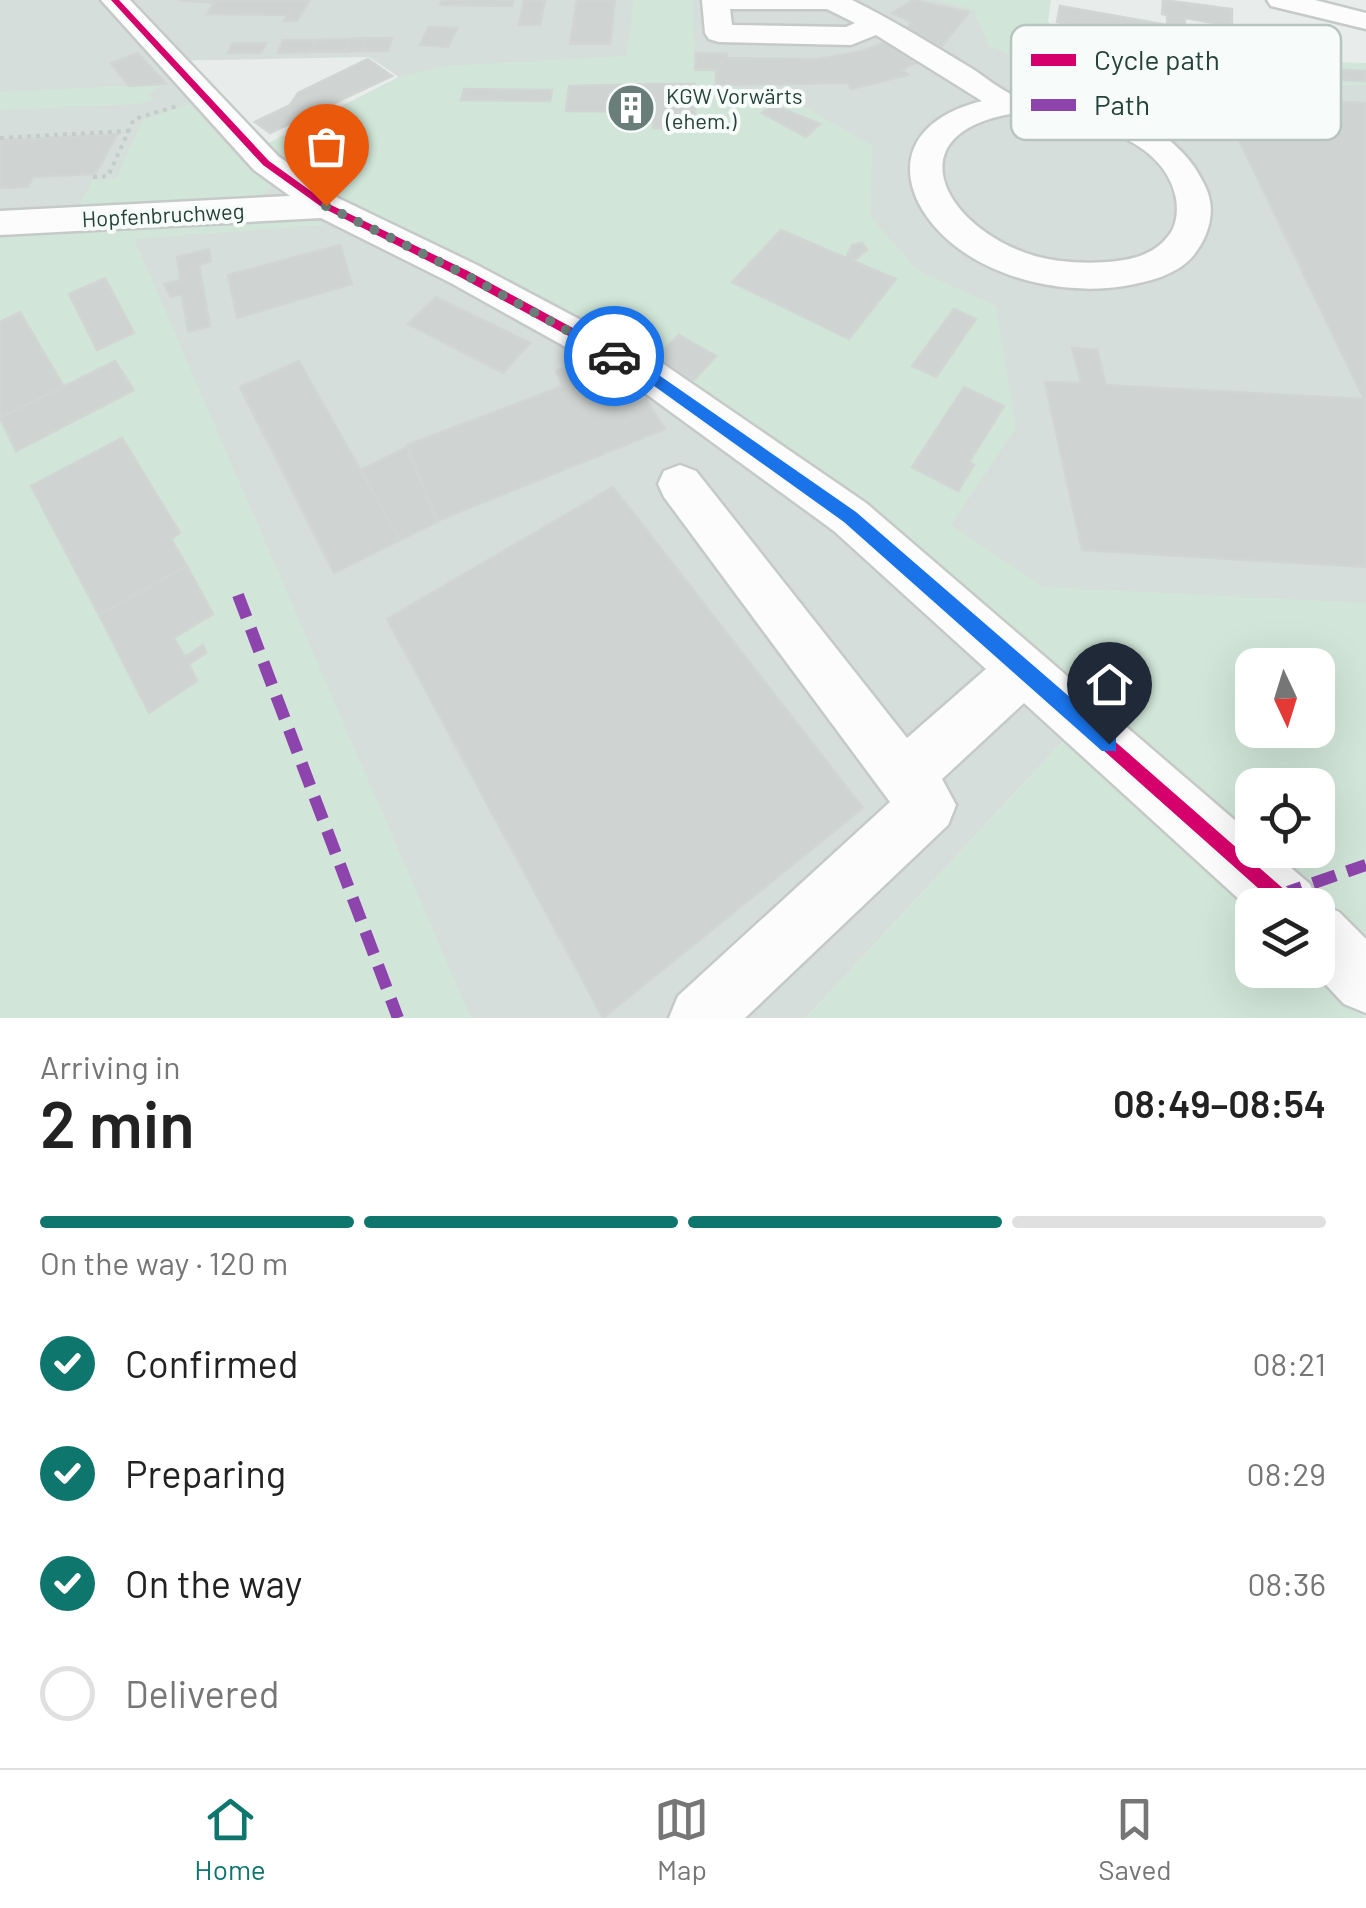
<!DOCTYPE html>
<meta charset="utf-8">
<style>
:root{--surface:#fff;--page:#f2f2f2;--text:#222;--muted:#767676;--line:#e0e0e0;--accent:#0f766e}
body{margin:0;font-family:Barlow,sans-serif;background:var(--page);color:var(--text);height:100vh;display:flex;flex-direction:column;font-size:38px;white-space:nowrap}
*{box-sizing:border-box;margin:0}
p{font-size:32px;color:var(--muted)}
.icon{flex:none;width:55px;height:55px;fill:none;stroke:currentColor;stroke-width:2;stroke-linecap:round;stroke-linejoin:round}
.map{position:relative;height:1018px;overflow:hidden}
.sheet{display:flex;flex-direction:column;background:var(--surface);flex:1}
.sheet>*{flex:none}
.needle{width:65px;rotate:176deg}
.fabs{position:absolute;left:1235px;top:648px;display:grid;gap:20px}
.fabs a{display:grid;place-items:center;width:100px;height:100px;border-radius:20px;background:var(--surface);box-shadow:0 10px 40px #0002;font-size:50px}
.pin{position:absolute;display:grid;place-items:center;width:85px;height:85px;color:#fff;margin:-102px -42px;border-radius:50% 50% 50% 0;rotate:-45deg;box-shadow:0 0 10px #0007}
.pin .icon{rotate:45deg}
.courier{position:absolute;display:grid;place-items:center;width:100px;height:100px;margin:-50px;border:8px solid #1a73e8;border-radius:50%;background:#fff;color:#222;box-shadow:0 2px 12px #0007}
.headline em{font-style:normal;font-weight:600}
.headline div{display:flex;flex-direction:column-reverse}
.headline{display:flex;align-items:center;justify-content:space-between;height:170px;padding:0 40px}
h1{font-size:65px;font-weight:600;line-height:75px}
.bar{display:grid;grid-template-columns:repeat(4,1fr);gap:15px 10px;align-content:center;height:120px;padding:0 40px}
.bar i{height:12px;border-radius:8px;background:var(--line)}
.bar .current{background:var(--accent)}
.bar p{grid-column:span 4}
ol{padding:0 40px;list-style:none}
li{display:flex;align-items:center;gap:30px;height:110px}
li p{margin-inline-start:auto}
li .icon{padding:10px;border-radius:50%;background:var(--accent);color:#fff;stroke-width:4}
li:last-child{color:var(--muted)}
li i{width:55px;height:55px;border:5px solid var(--line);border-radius:50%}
.dock{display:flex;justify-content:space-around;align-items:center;height:140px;border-top:2px solid var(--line);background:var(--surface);font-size:28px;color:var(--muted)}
.dock a{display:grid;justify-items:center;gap:5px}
.dock .current{color:var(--accent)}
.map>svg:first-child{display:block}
.built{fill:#d6dedb;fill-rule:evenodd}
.green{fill:#d1e6d8;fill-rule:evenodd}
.building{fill:#cfd4d2;stroke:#d1d6d4;stroke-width:2.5}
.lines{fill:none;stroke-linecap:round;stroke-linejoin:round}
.minor-casing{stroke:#c5cac8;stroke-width:5}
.path{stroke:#c3ccca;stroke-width:4;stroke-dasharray:4 5;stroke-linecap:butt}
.minor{fill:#fcfcfc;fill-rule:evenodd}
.quiet{stroke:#8e44ad;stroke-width:12;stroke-dasharray:24 12;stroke-linecap:butt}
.cycleway-casing{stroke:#f7fbf9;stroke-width:7}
.cycleway{fill:#d6006c;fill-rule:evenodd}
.route{fill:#1a73e8}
.done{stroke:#697e78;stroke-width:10;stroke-dasharray:0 18}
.labels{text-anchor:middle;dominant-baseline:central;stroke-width:8;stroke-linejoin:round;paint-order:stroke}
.far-poi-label{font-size:22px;fill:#24423a;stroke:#f7fbf9;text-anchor:start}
.far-street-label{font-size:22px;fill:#24423a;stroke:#f7fbf9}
.key{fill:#f7fbf9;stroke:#b8c4c0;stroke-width:2.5}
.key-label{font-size:28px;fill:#24423a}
</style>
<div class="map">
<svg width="1366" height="1018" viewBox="0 0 1366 1018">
<rect width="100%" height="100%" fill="#e8edeb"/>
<!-- built -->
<path class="built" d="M0,0H984L989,46L1153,81L1366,85V831L1318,785H1252V850L1260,866L860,504L629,345L340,200L285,160L269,143L399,77L369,57L159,61L252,167L308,213L649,386L849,532L1076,727L806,1018H0ZM1252,665H1318V730H1252Z"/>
<!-- green -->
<g class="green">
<path d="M634,0H693L695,70H716L717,85L783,94L872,146L870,216L917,270L996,306L1016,428L951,525L1043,587L1366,603V982L1318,933V905H1289L860,504L629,345L340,200L285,160L269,143L400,77L445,66L627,56ZM1252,665H1318V730H1252ZM1252,785H1318V850H1252Z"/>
<path d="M936,0H1051L1048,22L1070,41L1132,52L1205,48L1299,61L1366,63V85L1153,81L1041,66L989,46L974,10Z"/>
<path d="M166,84L148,93L152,100L137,104L0,110V92Z"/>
<path d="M190,104L249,169L271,186L261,197L89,214L92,206H80L92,180L116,178L143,120Z"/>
<path d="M303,212L325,225L134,239L471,1018H0V229Z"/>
<path d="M1076,727L1252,905V970H1318L1366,1018H806Z"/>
</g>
<!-- building -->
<g class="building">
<path d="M178,0H310L297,21H284L287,15L207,14L214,3Z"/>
<path d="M442,0H513L512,6L440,5Z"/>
<path d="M524,0H545L540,25H519Z"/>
<path d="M577,0H615L610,44H570Z"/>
<path d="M913,0L969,12L939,50L902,70L908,75L851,89L848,83L716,85V70H695L696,53L727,54V58L818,59L863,51L895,38L909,26L911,22L892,13Z"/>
<path d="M1163,0L1232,9V26L1185,18V28L1191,29V46L1138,36L1137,44L1104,38L1105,31L1057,22L1060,6L1167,25V15L1162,14Z"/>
<path d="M429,27L457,28L448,47L420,45Z"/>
<path d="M366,38H392L388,51H361Z"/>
<path d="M366,38L361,51L344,52L349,39Z"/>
<path d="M349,39L344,52H310L315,40Z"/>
<path d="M283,40H315L310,52L278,53Z"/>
<path d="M233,43H266L261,53H228Z"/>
<path d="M138,53L166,84L129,86L111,63Z"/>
<path d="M368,59L392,76L270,133L255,122L290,105L298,93Z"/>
<path d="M1317,69L1366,71V81L1323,79Z"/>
<path d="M656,84H695L700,105H695V129L653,128L654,112L566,111L569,86Z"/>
<path d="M464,89L552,90L550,101L461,100Z"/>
<path d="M1218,97L1366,103V567L1082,550L1045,382L1081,383L1072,348L1097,350L1106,385L1364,399Z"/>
<path d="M773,105L820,124L806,137L762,113Z"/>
<path d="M118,134L95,174L33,177L28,187L0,188V140Z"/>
<path d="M781,230L846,258L852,245L862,243L867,250L853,261L896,279L849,339L732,282Z"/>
<path d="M340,245L352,284L237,318L228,275Z"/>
<path d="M209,249L211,261L199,265L210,326L188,332L182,294L171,297L164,284L180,280L177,257Z"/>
<path d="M105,278L134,333L97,350L69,294Z"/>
<path d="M436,297L530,343L503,373L408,324Z"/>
<path d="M954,309L976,319L936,377L912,366Z"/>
<path d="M20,312L64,387L0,418V322Z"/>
<path d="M679,335L716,356L694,380L655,358Z"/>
<path d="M587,360L623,381L615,401L620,409L646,399L665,429L437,521L407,445L563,386L556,371Z"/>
<path d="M115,361L134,390L16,451L0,418Z"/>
<path d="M299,361L400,540L334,573L240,387Z"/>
<path d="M964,387L1004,406L969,462L974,465L958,491L912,467Z"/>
<path d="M122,438L180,533L171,539L187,566L99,615L31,486Z"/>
<path d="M407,447L437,522L400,540L361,470Z"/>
<path d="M613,487L863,808L603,1018L387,619Z"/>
<path d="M187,566L213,614L174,638L185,657L203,645L206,653L189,664L197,681L149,713L99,615Z"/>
</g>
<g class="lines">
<!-- minor casing -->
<g class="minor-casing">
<g id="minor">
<path d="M101,0H130L278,156L338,198L477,265L662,363L866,503L1252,835V850H1270L1310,884L1318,903L1339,912L1366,939V1013L1344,1004L1312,970H1318V905H1252V911L1024,703L942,779L956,805L948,825L745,1018H669L678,996L890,802L664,497L658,484L664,471L680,465L696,471L907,738L986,669L834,531L634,385L451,283L321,218L0,235V211L290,196L254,170Z"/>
<path d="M852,0C893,20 931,44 971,68C984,76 1001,91 1016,96C1029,100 1048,97 1062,99C1118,107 1180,130 1205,186C1217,210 1209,236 1193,256C1177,275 1148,282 1124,286C1080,293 1031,286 990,267C905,228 867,130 982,101L876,35L851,45L719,42L709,39L705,33L702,0ZM730,9H827L855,23L846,27L732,25ZM1010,114C1065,115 1163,131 1176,198C1178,211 1177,225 1169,235C1155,255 1131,260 1108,262C1078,264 1046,262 1018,250C940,218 900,134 1010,114Z"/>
<path d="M1267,0H1315L1366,13V29L1271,6Z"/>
</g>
</g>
<!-- path -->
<g class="path">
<path d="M0,138L128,131"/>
<path d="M93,177L108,176L134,119L177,106"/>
</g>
<!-- minor -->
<use href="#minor" class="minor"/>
<!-- quiet -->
<g class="quiet">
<path d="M238,595L398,1018"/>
<path d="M1279,895L1366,865"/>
</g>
<!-- cycleway casing -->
<g class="cycleway-casing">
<path id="cycleway" d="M111,0H119L269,161L329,204L468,271L652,371L854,513L1295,899L1297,905H1277L846,521L644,377L460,277L323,208L263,165Z"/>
</g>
<!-- cycleway -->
<use href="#cycleway" class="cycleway"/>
</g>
<!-- route -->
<path class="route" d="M614,351L653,371L856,512L1116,737V751H1102L844,522L643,378L609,360L607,356Z"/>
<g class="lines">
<!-- done -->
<path class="done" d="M326,206L464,274L614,356"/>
</g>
<!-- icons -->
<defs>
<g id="building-disc" transform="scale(2.5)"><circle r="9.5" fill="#697e78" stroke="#f7fbf9"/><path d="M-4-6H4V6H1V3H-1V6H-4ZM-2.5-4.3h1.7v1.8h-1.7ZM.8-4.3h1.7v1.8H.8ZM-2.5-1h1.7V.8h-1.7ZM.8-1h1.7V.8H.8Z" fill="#fff"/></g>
</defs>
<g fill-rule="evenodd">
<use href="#building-disc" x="631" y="108"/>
</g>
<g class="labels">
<!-- far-poi labels -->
<g class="far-poi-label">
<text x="666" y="95">KGW Vorwärts<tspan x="666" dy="25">(ehem.)</tspan></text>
</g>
<!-- far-street labels -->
<g class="far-street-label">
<text transform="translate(163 214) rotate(-3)">Hopfenbruchweg</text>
</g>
</g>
<!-- legend -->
<rect x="1011" y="25" width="330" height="115" rx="15" class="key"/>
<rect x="1031" y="54" width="45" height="12" fill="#d6006c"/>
<rect x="1031" y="99" width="45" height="12" fill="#8e44ad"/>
<g class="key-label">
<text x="1094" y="70">Cycle path</text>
<text x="1094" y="115">Path</text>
</g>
</svg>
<div class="fabs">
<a><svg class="needle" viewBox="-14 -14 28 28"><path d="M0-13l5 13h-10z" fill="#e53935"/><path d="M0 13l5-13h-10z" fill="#767676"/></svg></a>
<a><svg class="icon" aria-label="locate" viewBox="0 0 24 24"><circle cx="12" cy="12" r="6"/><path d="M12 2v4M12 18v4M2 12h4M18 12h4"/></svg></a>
<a><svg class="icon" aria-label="layers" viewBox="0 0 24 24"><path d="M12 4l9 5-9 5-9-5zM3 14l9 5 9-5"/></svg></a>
</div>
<div class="pin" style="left:326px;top:206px;background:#ea580c"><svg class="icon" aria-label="bag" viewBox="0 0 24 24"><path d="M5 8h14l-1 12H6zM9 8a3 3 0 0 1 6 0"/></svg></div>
<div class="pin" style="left:1109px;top:744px;background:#1f2937"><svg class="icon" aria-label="home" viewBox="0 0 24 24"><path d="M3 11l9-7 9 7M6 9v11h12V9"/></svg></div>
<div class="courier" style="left:614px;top:356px"><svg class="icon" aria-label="car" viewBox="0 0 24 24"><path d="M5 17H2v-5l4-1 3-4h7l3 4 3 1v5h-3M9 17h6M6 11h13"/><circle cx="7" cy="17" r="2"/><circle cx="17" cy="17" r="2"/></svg></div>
</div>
<section class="sheet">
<div class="headline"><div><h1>2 min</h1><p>Arriving in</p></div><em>08:49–08:54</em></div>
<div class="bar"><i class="current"></i><i class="current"></i><i class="current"></i><i></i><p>On the way · 120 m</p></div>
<ol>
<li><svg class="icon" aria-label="check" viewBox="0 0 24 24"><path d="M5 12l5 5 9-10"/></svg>Confirmed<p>08:21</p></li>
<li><svg class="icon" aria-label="check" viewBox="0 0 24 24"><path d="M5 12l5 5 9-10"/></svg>Preparing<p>08:29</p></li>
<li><svg class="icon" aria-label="check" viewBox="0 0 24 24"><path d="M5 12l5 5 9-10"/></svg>On the way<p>08:36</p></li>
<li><i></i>Delivered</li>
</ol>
</section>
<nav class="dock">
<a class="current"><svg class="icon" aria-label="home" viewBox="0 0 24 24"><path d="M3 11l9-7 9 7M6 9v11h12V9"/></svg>Home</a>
<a><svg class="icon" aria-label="map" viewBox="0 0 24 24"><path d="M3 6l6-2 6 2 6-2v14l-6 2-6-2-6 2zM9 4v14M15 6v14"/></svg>Map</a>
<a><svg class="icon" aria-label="saved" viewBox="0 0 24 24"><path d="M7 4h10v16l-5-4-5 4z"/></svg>Saved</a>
</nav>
